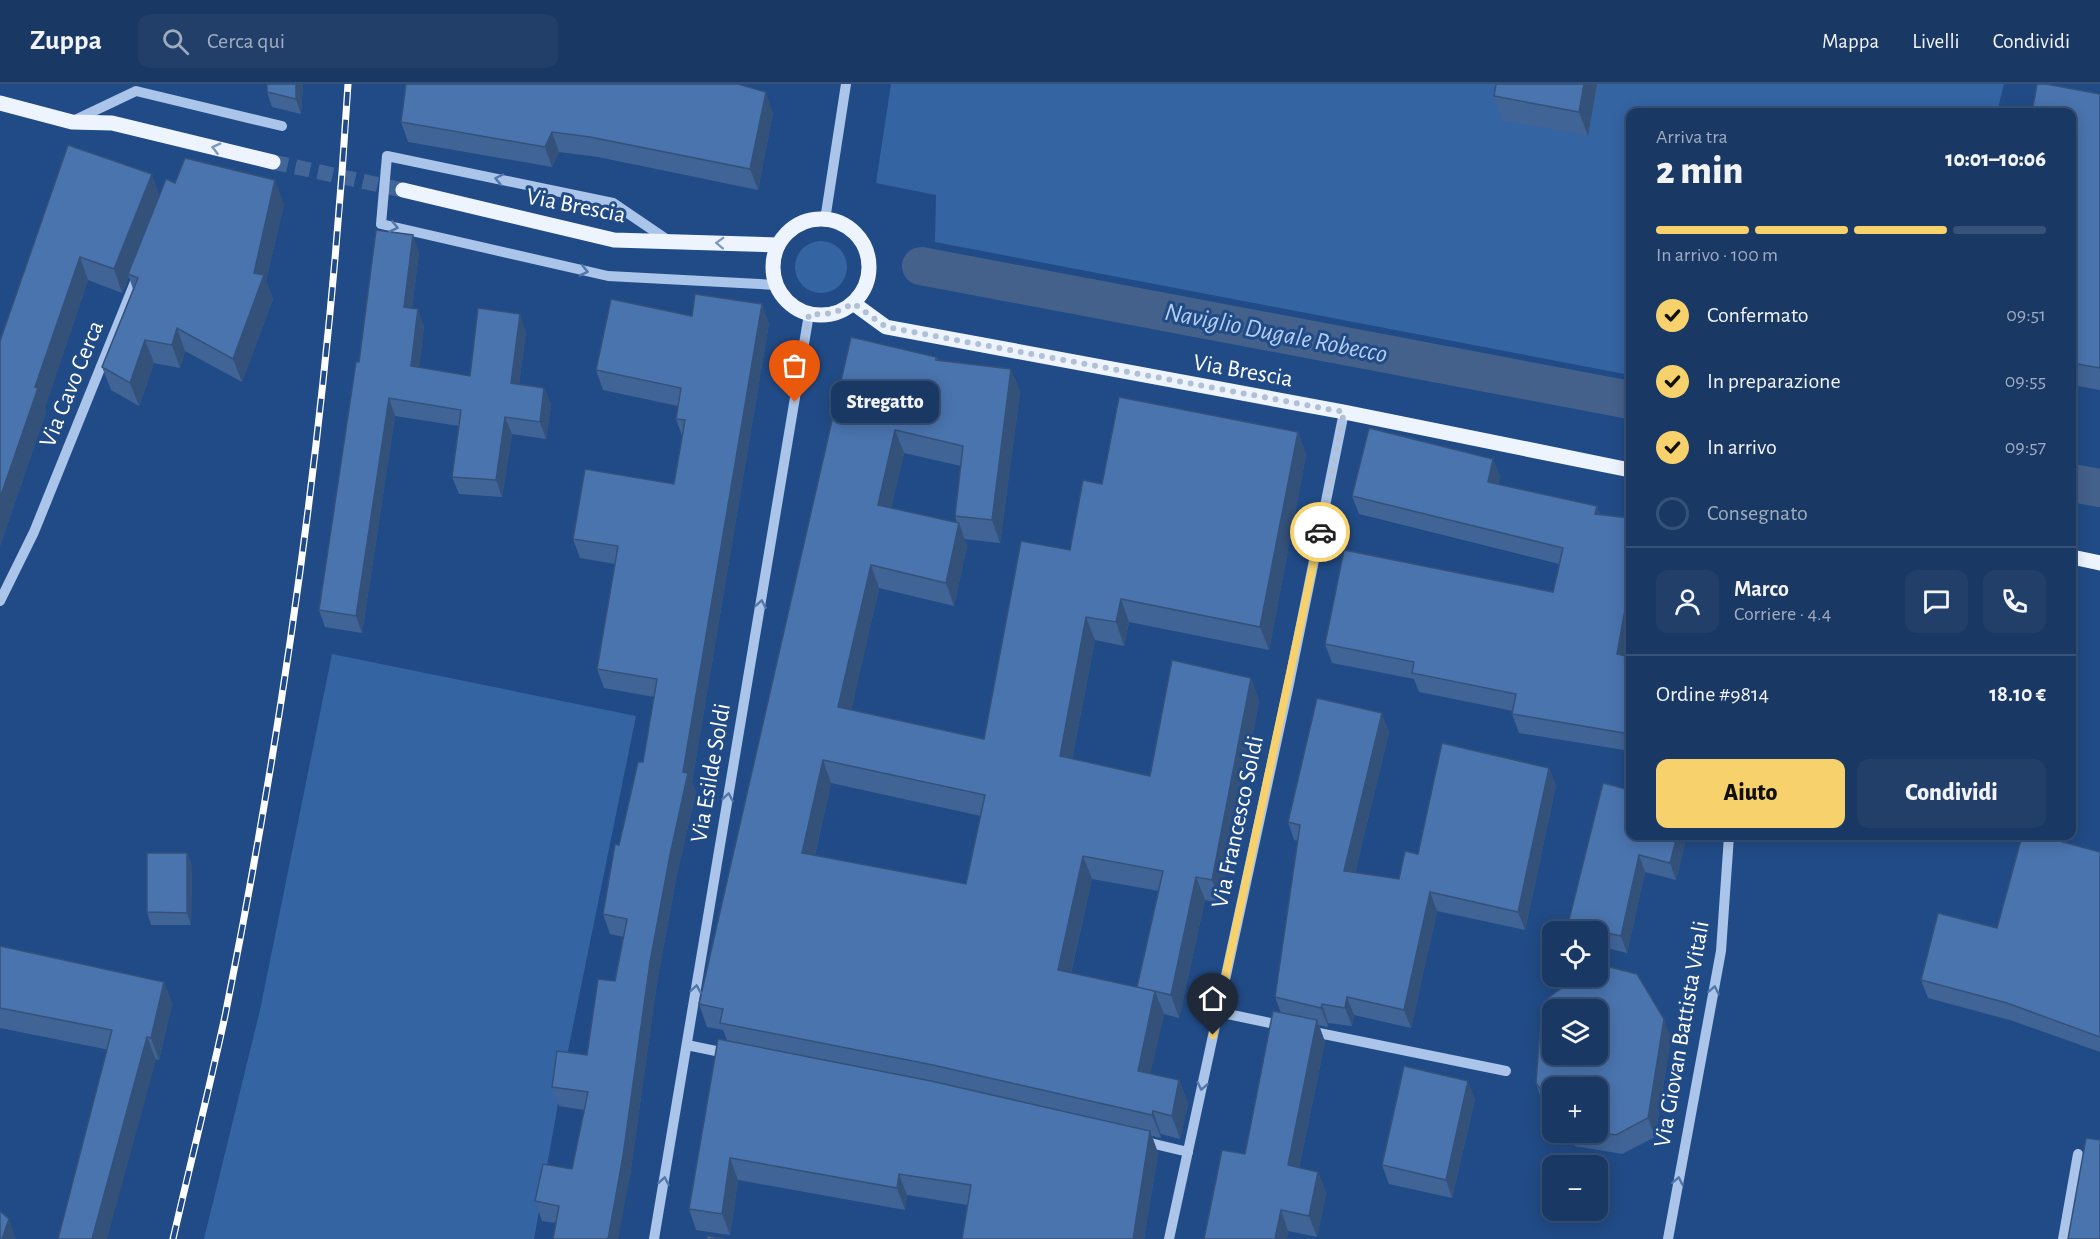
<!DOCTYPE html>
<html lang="it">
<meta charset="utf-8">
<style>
:root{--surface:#193864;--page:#223f6a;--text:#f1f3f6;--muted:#9facbf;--line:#375278;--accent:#f6d16c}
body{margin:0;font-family:"Alegreya Sans",sans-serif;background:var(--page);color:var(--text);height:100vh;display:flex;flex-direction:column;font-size:22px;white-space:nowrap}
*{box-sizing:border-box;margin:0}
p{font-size:20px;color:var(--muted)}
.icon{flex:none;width:33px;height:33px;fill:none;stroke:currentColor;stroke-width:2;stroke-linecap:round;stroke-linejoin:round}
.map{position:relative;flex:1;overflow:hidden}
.side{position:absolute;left:1626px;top:24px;width:450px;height:732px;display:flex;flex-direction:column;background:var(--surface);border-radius:12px;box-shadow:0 3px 15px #0003,0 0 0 2px var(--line)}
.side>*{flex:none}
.tools{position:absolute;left:1542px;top:837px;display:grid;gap:12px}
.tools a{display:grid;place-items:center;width:66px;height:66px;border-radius:12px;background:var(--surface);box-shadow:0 3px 15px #0003,0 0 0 2px var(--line);font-size:30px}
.pin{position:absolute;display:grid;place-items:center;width:51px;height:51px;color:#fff;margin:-62px -26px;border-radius:50% 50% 50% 0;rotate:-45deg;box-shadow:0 0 6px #0007}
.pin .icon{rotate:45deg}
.courier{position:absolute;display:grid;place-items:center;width:60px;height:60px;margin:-30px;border:4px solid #f6d16c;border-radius:50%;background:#fff;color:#222;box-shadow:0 2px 8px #0007}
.bubble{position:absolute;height:42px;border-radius:12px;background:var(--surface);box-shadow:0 3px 15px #0003,0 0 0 2px var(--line);font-size:20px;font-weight:800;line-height:42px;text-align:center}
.headline em{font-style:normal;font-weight:800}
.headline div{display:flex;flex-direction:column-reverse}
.headline{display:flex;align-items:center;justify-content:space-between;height:102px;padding:0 30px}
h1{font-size:39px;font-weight:800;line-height:45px}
.bar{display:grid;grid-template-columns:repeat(4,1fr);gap:9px 6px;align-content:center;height:72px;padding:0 30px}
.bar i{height:8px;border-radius:4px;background:var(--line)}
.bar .selected{background:var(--accent)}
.bar p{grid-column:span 4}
.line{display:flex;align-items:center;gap:15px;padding:0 30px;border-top:2px solid var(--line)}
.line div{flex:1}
.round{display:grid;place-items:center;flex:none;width:63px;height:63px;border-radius:12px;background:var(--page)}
ol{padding:0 30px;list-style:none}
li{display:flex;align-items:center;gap:18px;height:66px}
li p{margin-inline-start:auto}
li .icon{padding:6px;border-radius:50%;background:var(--accent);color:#111;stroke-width:4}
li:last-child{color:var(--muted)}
li i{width:33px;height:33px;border:3px solid var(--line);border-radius:50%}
.cta{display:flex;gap:12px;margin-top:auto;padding:12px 30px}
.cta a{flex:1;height:69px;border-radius:12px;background:var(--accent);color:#111;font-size:24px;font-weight:800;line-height:69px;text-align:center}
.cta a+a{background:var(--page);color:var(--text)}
header{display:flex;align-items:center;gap:36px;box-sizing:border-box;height:84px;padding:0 30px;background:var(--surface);border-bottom:2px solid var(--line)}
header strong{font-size:28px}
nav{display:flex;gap:33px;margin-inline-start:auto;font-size:21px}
.search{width:420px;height:54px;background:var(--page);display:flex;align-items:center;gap:15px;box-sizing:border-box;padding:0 21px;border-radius:12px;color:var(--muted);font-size:22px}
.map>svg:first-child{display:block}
.green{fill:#3564a3}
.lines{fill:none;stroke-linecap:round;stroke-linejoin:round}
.canal{stroke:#44618c;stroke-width:38}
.major-tunnel{stroke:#426698;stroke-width:15;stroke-dasharray:15 8;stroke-linecap:butt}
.minor{stroke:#aac5e9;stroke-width:10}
.major{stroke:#eef4fe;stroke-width:15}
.rail-casing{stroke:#fff;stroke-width:7}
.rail{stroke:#214b86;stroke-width:4.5;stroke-dasharray:14;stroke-linecap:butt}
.wall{fill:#406496;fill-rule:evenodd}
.shaded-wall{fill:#34517a}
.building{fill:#4a74ae;stroke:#34517a;stroke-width:1.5;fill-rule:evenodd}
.oneway{stroke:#7d97bc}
.oneway2{stroke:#5176a9}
.done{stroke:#b1c0d5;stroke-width:6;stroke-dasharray:0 10.8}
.route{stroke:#f6d16c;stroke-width:8}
.labels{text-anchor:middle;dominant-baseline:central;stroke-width:6;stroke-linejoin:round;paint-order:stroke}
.street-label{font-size:24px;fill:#fff;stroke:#214b86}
.water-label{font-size:26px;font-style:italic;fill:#b6cff1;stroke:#214b86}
</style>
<header>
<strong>Zuppa</strong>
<div class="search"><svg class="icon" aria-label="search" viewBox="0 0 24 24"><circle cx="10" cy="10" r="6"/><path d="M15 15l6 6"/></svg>Cerca qui</div>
<nav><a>Mappa</a><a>Livelli</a><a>Condividi</a></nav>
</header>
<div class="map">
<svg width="2100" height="1155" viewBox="0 0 2100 1155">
<rect width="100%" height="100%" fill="#214b86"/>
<!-- green -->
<g class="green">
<path d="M891,0H2004L1997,28H1630V291L935,158L936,111L876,99Z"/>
<circle cx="821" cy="183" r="26"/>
<path d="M332,570L636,632L564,986L534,1155H204L260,926Z"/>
</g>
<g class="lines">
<!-- canal -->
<g class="canal">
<path d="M921,182L1630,316"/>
<path d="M2072,399L2100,404"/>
</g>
<!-- major-tunnel -->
<path class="major-tunnel" d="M273,78L403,106"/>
<!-- minor -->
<g class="minor">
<path d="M75,36L136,7L282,42"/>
<path d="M825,136L846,0"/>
<path d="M669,157L613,119L387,72L381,140L608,192L776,201"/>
<path d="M0,517L34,448L137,193"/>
<path d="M1218,928L1285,942"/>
<path d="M1309,947L1506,987"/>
<path d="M687,961L730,970"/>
<path d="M1142,1057L1188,1068"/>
<path d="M654,1155L809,230"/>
<path d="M1169,1155L1289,600L1344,328"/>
<path d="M1668,1155L1721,867L1729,752"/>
<path d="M2063,1155L2078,1070"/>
</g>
<!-- major -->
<g class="major">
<path d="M0,19L72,38L112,39L273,78"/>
<path d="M403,106L614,156L778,161"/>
<circle cx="821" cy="183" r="48"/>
<path d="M853,219L886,243L1344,328L1630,386"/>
<path d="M2072,473L2100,479"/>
</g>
<!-- rail casing -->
<g class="rail-casing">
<path id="rail" d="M173,1155C190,1081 209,1006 225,932C287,624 329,313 348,0"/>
</g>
<!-- rail -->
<use href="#rail" class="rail"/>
</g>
<!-- wall -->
<g class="wall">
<path d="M303,0L301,30L272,23L267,8Z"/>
<path d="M406,0H740L773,29L758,106L598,73L559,68L552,83L408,58L401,38Z"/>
<path d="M1597,0L1588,52L1502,36L1494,12Z"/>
<path d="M2100,10V306L2072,301V28Z"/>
<path d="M68,61L159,111L175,99L284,120L266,197L273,215L242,298L185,267L180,284L154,279L139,322L111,306L102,283L133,205L129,193L122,209L88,196L45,323L46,328L0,462V257Z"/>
<path d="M419,168L412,224L424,242L419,283L470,292L526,247L519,300L544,304L551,321L546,355L512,350L502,413L459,410L452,393L459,342L395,332L362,549L325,543L319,526L359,278Z"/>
<path d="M692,232L769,239L692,698L696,708L677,790L657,898L630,1092L556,1139L542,1137L535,1117L572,1085L584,1026L559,1022L552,1003L587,971L615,897L624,853L610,850L603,830L619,761L643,678L654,613L604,604L597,585L615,480L580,474L573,455L674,400L682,352L676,335L678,322L603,306L596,286Z"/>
<path d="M851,253L936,273L938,276L1011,285L1020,308L1000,459L964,455L967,462L954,522L879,504L851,626L984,655L1070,466L1102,400L1298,348L1306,371L1269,566L1129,538L1124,562L1095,556L1072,675L1150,692L1251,594L1259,617L1220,819L1205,816L1179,934L1164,930L1150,990L1179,996L1188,1020L1180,1055L1161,1050V1054L1152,1052L1158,1069L1144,1155H962L967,1121L907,1111L905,1126L738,1096L730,1151L696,1146L689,1125L727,956L723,946L707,943L699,920ZM904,369L961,382L955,432L957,439L891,424ZM831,699L981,732L966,800L815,771ZM1092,795L1159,807L1137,903L1071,889Z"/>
<path d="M1493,375L1500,393L1498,401L1597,422L1600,431L1630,434V550L1627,572L1630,573V667L1519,649L1512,630L1513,627L1419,608L1414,595L1332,579L1325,560L1553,508L1559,480L1359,430L1352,412Z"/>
<path d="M1389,648L1355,789L1399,795L1418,770L1549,684L1556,702L1525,846L1437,827L1411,944L1354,931L1352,942L1328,939V943L1319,941L1325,958L1299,1084L1318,1088L1326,1109L1317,1153L1288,1147L1287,1155H1204L1245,1070L1281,929L1275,913L1298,757L1294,756L1288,738Z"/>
<path d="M1630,752H1687L1676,796L1645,788L1627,869L1598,862V848H1570L1568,840Z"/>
<path d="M2100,768V968L2013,937L1928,914L1921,896L1997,844Z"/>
<path d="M187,769L192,782L191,841H151L147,828Z"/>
<path d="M0,862L164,898L172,920L159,976L0,944Z"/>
<path d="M1671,953L1655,1053L1622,1070L1575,1062L1565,1048H1598L1552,1004V1031L1542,1017L1536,999Z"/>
<path d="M1475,1015L1452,1114L1389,1100L1382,1081Z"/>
</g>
<!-- shaded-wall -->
<g class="shaded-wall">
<path d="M296,0H303L301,30L296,15Z"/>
<path d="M1584,0H1597L1588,52L1579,28Z"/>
<path d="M766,8L773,29L758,106L750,85Z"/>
<path d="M552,48L559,68L552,83L545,63Z"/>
<path d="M152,90L160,114L128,190L129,193L122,209L114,185Z"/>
<path d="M275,96L284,120L266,197L273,215L242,298L233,275L254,189Z"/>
<path d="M413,151L419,168L410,240L404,223Z"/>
<path d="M80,173L88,196L45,323L46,328L0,462V414L35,303Z"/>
<path d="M762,220L769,239L692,698L696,708L677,790L657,898L630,1092L618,1155H608L650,878L683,688Z"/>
<path d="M418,225L424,242L417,299L411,282Z"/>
<path d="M520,230L526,247L517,316L511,299Z"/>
<path d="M177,244L185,267L180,284L172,261Z"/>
<path d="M145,256L154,279L139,322L130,299Z"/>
<path d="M1011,285L1020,308L1000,459L992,436Z"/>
<path d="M544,304L551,321L546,355L540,338Z"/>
<path d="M389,314L395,332L362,549L356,532Z"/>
<path d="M505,333L512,350L502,413L496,396Z"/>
<path d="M895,346L904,369L887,444L878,421Z"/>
<path d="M1298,348L1306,371L1269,566L1260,543Z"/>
<path d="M1493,375L1500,393L1494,417L1488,398Z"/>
<path d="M1597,422L1603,440L1595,430Z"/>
<path d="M959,439L967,462L954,522L946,499Z"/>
<path d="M871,481L879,504L847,646L838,623Z"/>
<path d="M1628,509L1630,517V550L1624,589L1617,570Z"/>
<path d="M1121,515L1129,538L1124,562L1116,538Z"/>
<path d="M1086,533L1095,556L1068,695L1060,672Z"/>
<path d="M1251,594L1259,617L1220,819L1212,796Z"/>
<path d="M1382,629L1389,648L1351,806L1344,787Z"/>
<path d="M823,676L831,699L810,792L802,769Z"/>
<path d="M1549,684L1556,702L1525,846L1518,828Z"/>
<path d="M1677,752H1687L1676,796L1670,779Z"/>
<path d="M187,769L192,782L191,841L187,829Z"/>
<path d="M1639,771L1645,788L1627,869L1621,852Z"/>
<path d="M1083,772L1092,795L1066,909L1058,886Z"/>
<path d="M1196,793L1205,816L1179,934L1171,911Z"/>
<path d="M1430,808L1437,827L1411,944L1404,926Z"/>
<path d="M164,898L172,920L159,976L151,954Z"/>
<path d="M1155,907L1164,930L1146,1010L1138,987Z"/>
<path d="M1347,913L1354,931L1352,942L1345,924Z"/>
<path d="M1322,920L1328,939V943L1321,924Z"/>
<path d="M1664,935L1671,953L1655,1053L1648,1034Z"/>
<path d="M1317,936L1325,958L1295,1103L1288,1081Z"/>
<path d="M147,953L156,976L107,1155H92Z"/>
<path d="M1179,996L1188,1020L1180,1055L1172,1032Z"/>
<path d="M1468,997L1475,1015L1452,1114L1446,1096Z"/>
<path d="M1153,1027L1161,1050V1054L1152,1031Z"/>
<path d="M1150,1047L1158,1069L1144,1155H1133Z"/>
<path d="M730,1074L738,1096L730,1151L722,1130Z"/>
<path d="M1318,1088L1326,1109L1317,1153L1309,1132Z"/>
<path d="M899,1090L907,1111L905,1126L897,1104Z"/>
<path d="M1281,1126L1288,1147L1287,1155H1275Z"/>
<path d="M9,1135L16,1155H2Z"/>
</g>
<!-- building -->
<g class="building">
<path d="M267,0H296V15L267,8Z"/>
<path d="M406,0H738L766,8L750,85L590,53L552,48L545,63L401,38Z"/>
<path d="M1496,0H1584L1579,28L1494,12Z"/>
<path d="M2037,0H2046L2100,10V284L2072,279V28H2032Z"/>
<path d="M68,61L152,90L114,185L80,173L35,303L38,304L0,414V257Z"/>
<path d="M185,74L275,96L254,189L264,191L233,275L177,244L172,261L145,256L130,299L102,283L138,194L128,190L166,95L175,99Z"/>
<path d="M376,146L413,151L404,223L418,225L411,282L470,292L478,224L520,230L511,299L544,304L540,338L505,333L496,396L452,393L461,326L389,314L356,532L319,526L356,278H359Z"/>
<path d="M695,210L762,220L683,688L688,689L670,771L650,878L623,1072L608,1155H553L559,1122L535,1117L543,1080L572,1085L588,1008L552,1003L557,967L587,971L598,895L615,897L627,835L603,830L615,760L619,761L638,678H643L657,595L597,585L618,462L573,455L585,385L674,400L685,336L676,335L681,304L596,286L611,215L692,232Z"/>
<path d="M851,253L936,273V276L1011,285L992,436L955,432L963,362L895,346L878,421L959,439L946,499L871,481L838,623L984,655L1021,457L1070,466L1083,396L1102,400L1119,313L1298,348L1260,543L1121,515L1116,538L1086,533L1060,672L1150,692L1172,576L1251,594L1212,796L1196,793L1171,911L1137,903L1163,787L1083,772L1058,886L1155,907L1138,987L1179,996L1172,1032L1153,1027L1152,1031L933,981L720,939L723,925L699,920ZM823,676L985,711L966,800L802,769Z"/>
<path d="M1369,344L1493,375L1488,398L1597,422L1595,430L1630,434V509H1628L1617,570L1630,573V650L1512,630L1516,610L1412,589L1414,578L1325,560L1344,466L1553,508L1563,464L1352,412Z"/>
<path d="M1317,614L1382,629L1344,787L1399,795L1405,767L1418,770L1442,659L1549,684L1518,828L1430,808L1404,926L1347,913L1345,924L1322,920L1321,924L1275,913L1300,741L1288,738Z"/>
<path d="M1603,699L1630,706V752H1677L1670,779L1639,771L1621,852L1568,840Z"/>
<path d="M2022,752H2041L2100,768V953L2007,919L1921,896L1938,829L1997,844Z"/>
<path d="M147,769H187V829L147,828Z"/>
<path d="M0,862L164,898L151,954L147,953L92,1155H58L112,946L0,924Z"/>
<path d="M1598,880L1637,890L1664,935L1648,1034L1616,1051L1598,1048V1004H1552V1022L1536,999L1541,931L1544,932L1548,914L1578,892H1598ZM1552,926H1598V970H1552Z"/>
<path d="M1273,927L1317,936L1288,1081L1318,1088L1309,1132L1281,1126L1275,1155H1204L1222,1066L1245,1070Z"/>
<path d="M718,955L931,997L1150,1047L1133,1155H962L971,1101L899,1090L897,1104L730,1074L722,1130L689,1125Z"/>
<path d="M1404,982L1468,997L1446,1096L1382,1081Z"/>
<path d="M2086,1054L2100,1056V1155H2068Z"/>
<path d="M0,1127L9,1135L2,1155H0Z"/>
<path d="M707,1152L724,1155H707Z"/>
</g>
<!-- one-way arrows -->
<defs><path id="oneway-chevron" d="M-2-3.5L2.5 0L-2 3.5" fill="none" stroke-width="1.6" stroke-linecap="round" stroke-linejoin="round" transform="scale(1.5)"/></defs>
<g class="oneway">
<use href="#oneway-chevron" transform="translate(216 64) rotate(-166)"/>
<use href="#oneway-chevron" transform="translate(720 159) rotate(-178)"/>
</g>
<g class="oneway2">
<use href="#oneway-chevron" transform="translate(499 95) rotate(-168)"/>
<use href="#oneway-chevron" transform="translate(394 143) rotate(13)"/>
<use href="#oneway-chevron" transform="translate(584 187) rotate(13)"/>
<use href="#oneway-chevron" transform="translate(761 520) rotate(-80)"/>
<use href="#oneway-chevron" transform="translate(728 713) rotate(-80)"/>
<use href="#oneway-chevron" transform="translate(696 905) rotate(-80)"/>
<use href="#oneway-chevron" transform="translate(1714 906) rotate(-79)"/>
<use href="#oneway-chevron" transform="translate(1202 1002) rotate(102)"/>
<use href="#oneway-chevron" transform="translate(664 1097) rotate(-80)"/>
<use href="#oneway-chevron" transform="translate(1678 1097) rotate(-79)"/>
</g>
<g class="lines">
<!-- done -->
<path class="done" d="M795,318L809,230C827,231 838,229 853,219L886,243L1344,328L1320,448"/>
<!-- route -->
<path class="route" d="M1213,951L1320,448"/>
</g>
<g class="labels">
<!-- street labels -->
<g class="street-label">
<text transform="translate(576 122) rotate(11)">Via Brescia</text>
<text transform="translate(1243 287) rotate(10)">Via Brescia</text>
<text transform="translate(72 300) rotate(-68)">Via Cavo Cerca</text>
<text transform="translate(711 689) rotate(-80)">Via Esilde Soldi</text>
<text transform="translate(1238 738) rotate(-78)">Via Francesco Soldi</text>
<text transform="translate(1682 950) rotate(-80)">Via Giovan Battista Vitali</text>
</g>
<!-- water labels -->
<g class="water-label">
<text transform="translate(1276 249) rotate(11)">Naviglio Dugale Robecco</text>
</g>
</g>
</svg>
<div class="tools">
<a><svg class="icon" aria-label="locate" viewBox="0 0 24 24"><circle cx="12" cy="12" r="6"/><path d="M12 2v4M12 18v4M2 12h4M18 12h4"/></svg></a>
<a><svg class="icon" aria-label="layers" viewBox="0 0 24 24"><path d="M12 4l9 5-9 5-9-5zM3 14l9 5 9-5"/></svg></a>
<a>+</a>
<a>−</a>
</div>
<div class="pin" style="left:795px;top:318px;background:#ea580c"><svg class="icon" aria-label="bag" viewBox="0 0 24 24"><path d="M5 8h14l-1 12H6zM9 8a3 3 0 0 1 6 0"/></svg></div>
<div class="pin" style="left:1213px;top:951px;background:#1f2937"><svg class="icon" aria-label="home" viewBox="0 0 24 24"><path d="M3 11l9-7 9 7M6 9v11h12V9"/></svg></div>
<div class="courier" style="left:1320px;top:448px"><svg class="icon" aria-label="car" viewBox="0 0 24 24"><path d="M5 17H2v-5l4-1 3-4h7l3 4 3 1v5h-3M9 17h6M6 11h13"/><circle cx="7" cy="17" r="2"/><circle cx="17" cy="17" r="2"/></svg></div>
<div class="bubble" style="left:831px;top:297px;width:108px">Stregatto</div>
<section class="side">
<div class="headline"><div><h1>2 min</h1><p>Arriva tra</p></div><em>10:01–10:06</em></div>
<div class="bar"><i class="selected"></i><i class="selected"></i><i class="selected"></i><i></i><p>In arrivo · 100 m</p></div>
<ol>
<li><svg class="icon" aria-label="check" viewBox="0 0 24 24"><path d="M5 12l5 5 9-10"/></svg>Confermato<p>09:51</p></li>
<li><svg class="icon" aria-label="check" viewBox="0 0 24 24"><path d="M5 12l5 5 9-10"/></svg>In preparazione<p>09:55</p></li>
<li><svg class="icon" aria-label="check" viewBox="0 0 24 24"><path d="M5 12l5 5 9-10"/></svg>In arrivo<p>09:57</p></li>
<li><i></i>Consegnato</li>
</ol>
<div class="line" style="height:108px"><a class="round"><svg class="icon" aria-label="person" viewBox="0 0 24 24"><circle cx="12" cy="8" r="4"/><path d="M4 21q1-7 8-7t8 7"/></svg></a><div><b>Marco</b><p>Corriere · 4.4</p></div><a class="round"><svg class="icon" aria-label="chat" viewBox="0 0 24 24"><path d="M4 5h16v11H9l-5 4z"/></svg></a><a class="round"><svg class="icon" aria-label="phone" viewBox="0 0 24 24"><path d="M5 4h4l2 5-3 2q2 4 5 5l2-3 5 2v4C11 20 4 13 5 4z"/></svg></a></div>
<div class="line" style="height:78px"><div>Ordine #9814</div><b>18.10 €</b></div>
<div class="cta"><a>Aiuto</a><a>Condividi</a></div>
</section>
</div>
